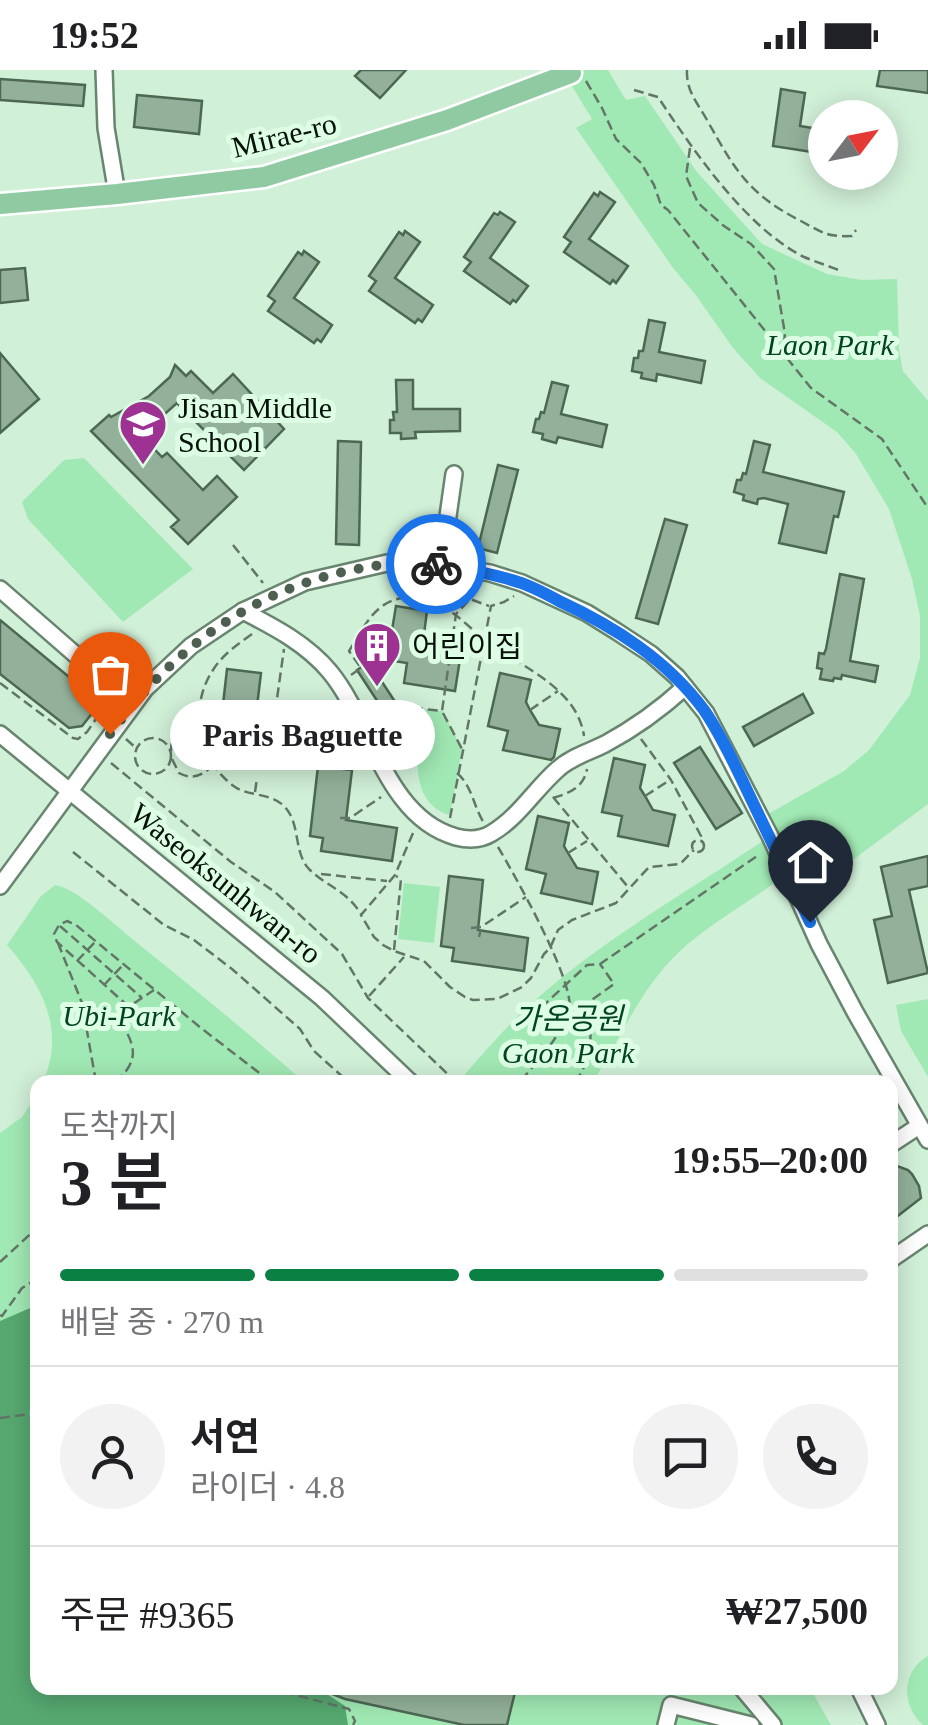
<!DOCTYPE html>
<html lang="ko">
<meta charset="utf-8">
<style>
:root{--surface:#fff;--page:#f2f2f2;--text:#202124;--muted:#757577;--line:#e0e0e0;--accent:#0b8043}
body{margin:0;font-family:"Times New Roman","Noto Sans KR",serif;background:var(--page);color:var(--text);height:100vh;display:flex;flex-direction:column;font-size:38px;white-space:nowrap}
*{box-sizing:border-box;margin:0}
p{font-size:32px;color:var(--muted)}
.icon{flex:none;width:55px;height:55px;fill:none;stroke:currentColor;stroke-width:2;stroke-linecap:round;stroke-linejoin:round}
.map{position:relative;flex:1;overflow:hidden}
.sheet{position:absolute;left:30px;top:1005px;width:868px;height:620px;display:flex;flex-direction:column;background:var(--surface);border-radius:20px;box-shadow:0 5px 25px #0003}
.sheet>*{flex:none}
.needle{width:65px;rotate:58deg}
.buttons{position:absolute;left:808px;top:30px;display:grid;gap:20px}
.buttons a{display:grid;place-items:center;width:90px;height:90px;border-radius:50%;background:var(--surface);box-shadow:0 5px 25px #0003;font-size:50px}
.pin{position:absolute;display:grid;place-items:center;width:85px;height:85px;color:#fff;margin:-102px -42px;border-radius:50% 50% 50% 0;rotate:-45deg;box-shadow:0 0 10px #0007}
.pin .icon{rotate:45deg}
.courier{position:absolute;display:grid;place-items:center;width:100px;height:100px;margin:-50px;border:8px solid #1a73e8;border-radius:50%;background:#fff;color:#222;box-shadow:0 2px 12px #0007}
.bubble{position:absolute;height:70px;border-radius:35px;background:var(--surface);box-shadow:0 5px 25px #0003;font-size:32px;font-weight:600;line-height:70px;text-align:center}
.headline em{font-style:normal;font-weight:600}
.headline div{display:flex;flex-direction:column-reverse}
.headline{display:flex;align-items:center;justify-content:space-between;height:170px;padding:0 30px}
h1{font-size:65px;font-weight:600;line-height:75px}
.bar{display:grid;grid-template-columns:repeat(4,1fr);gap:15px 10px;align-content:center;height:120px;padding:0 30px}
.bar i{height:12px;border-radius:8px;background:var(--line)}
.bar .current{background:var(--accent)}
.bar p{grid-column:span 4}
.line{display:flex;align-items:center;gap:25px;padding:0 30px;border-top:2px solid var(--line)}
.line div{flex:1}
.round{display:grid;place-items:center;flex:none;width:105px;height:105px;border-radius:52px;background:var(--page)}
.status{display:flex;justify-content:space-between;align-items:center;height:70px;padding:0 50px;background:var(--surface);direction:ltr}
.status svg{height:28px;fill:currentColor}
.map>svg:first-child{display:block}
.green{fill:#a1e9b4}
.water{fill:#56a870}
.building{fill:#93b19a;stroke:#4c6853;stroke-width:2.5}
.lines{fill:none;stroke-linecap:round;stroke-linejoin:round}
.minor-casing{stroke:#68856f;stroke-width:20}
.major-casing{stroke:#fff;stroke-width:25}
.path{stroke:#627667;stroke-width:2.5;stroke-dasharray:10 5;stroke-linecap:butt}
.minor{stroke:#fff;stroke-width:15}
.major{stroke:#8fcaa3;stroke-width:20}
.done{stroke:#4d5f51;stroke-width:10;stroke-dasharray:0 18}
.route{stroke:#1a73e8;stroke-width:12}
.labels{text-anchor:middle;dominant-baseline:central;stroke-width:10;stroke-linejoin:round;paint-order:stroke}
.street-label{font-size:30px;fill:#061109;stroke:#defde5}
.park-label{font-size:30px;font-style:italic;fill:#004420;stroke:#defde5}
.poi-label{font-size:30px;fill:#061109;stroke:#defde5;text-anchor:start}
</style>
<div class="status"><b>19:52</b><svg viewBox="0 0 49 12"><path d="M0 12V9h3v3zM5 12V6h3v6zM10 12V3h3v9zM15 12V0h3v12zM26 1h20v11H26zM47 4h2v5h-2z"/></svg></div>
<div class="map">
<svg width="928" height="1655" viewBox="0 0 928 1655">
<rect width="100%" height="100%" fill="#d1f0d8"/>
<!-- green -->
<g class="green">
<path d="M562,0H608L626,30L645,26L697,102L762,174L827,204L862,210L897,209L899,280L903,301L928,331V734L799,830L786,804C752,831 710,853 679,882C640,919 621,968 593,1012H458C481,986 505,957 531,934C603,869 689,821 769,767L761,748L844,701L869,680L910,625L920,588V546L912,509L889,439L856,384L837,362L760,308L733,278L695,224L673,198L576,58L592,49Z"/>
<path d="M84,388L193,499L123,552L28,449L22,432L64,390Z"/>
<path d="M423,639L442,641L462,679L450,745C406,734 417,672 423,639Z"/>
<path d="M404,813L440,817L434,873L398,869Z"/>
<path d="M55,815C76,818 113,853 131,868C189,915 248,962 304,1012H43C66,959 42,915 7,875L41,826Z"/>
<path d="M928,929V1007L901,961L896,935Z"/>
<path d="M37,1024L38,1618H810L831,1655H0V1063L22,1047Z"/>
<path d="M928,1586V1655H923C901,1636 901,1601 928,1586Z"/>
</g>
<!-- water -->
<path class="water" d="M37,1235V1324C27,1337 27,1350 38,1363V1618H304L327,1624L345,1636L348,1655H0V1251Z"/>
<!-- building -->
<g class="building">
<path d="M361,0H406L380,28L355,6Z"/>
<path d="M880,0H928V23L877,16Z"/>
<path d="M0,9L85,15L83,36L0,30Z"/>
<path d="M781,19L805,23L800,56L825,60V84L773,76Z"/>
<path d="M137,25L202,31L199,64L134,57Z"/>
<path d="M600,122L615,132L589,169L628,196L616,213L613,210L610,214L564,182L571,172L564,167L594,123L598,126Z"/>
<path d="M500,142L515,152L490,188L528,216L516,232L513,230L510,234L464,201L471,192L464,187L494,143L498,145Z"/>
<path d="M405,161L420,172L395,208L433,235L422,252L418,249L415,253L369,221L376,211L369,206L399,162L403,165Z"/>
<path d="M304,181L319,192L294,228L332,255L321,272L317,269L314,273L268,241L275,231L268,226L298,182L302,185Z"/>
<path d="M25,198L28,230L0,233V200Z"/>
<path d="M649,250L665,253L659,282L705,291L701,313L657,304L656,311L641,308L642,303L632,301L634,288H638L639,281H643Z"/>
<path d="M0,283L39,329L0,363Z"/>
<path d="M175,295L186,306L191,301L213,323L233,304L284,359L244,400L177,333L141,365L162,387L167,383L203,420L217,406L237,427L188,474L171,457L179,450L91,361L109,345L111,347L149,326L170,307Z"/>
<path d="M396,310H413V339H460V361L415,362L416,368L401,369V363H390V350H394L393,342H397Z"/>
<path d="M552,312L568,316L561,344L607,355L602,377L558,367L556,373L542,369L543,364L533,362L536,349H539L541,342L544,343Z"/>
<path d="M338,371L361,372L359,475L336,474Z"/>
<path d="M754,371L770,375L763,402L844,422L838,447L834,446L826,483L779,473L788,434L764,428L758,429L757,434L743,430L744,425L734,422L737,410H741L743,403L746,404Z"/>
<path d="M498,395L518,400L497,483L478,478Z"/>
<path d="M665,449L687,455L658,554L636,548Z"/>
<path d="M840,504L864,509L850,591L878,596L875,612L842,605L841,609L834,608L833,611L820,609L822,599L817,598L819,583L824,584L826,579Z"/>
<path d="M396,536L427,541L424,564L438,586L460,589L455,621L404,613L407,593L387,590Z"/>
<path d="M0,550L92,626L94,641L82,656L69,658L0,604Z"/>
<path d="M369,592L405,647L393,655L357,600Z"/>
<path d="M227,599L261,603L255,653L306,662L302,694L230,684L232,671L219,670Z"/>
<path d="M500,603L531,610L526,632L530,640L539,655L560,659L554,687L551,690L503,680L508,661L488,656Z"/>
<path d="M803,624L813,643L754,676L743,657Z"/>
<path d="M700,677L742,743L716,759L674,693Z"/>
<path d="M614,688L645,695L640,718L645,726L653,740L675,745L668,776L618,766L622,746L602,742Z"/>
<path d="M318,696L352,700L346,750L397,758L392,791L321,781L323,768L310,766Z"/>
<path d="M538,746L569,753L564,776L568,783L577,798L598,802L592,834L541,823L546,804L526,799Z"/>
<path d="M928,786V816L909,820L928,903L888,913L874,850L892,846L881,797Z"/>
<path d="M449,806L483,810L478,860L528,868L524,901L452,891L454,878L441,876Z"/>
<path d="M897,1096L908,1100L912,1104L919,1116L921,1128L890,1152V1101Z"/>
<path d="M317,1618H516L507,1655H464L345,1629Z"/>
</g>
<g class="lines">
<!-- minor casing -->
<g class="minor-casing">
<g id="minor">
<path d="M104,0L106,58L117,124"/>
<path d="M441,495L454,404"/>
<path d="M0,519L132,634"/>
<path d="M243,541C274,557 307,574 330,602C372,653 385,747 456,767C468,770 481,770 492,763C519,747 535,719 558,699C571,687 589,682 605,674C633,659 662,638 685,617"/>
<path d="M0,664L322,928L410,1012"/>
<path d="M0,816L145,619L191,576L243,541L305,512L387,493L422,492L490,503L522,513L587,543L616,561L651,584L677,607L706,643L770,766L819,874L855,942L928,1070"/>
<path d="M890,1075L919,1056"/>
<path d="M890,1190L928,1164"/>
<path d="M742,1618L773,1655"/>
<path d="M859,1618L877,1655"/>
<path d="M666,1655L671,1635L751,1655"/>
</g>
</g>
<!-- major casing -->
<g class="major-casing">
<path id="major" d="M0,134L117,124L264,107L447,50L571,3"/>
</g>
<!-- path -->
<g class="path">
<path d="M687,0C686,21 697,32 707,50C735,100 748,124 801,151C823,163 827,167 852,166L856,160"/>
<path d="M586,11L602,38L616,69L641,93L654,115L661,135L668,140L811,318L882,369L928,438"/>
<path d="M634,20L658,27C693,80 746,158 804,187C816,192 829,196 841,201"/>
<path d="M690,78L686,106L698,133L724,156L751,174L774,199L785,264L783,281"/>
<path d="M233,475L263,513"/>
<path d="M460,513L469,527"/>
<path d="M252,564C237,575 223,584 213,600C188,637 198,691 235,717C248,726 271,723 284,736C301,753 293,782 309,799C327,817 345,819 361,844"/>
<path d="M436,593L442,581L449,580"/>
<path d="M351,605L361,598L349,581C363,559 374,532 402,528C440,522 461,552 488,572C523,598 577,618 584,666"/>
<path d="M0,613L73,668L78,669L87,662L105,636"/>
<path d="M398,636L442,641L456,544L470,529L489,536"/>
<path d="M530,640L558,621"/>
<path d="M443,643L462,679"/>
<path d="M273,657L284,579"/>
<circle cx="153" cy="686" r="18"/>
<path d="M126,669L137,679"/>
<path d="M641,669L671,710L701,766V770"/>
<path d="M171,681C171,661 183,660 199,664"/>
<path d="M172,689L179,703C192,710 203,706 213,695"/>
<path d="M111,693L231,792L275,822L342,884L368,928L456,1012"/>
<path d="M457,703C473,717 473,736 484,753"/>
<path d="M255,722L257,708"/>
<path d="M645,726L670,710"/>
<path d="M553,727L628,817"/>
<path d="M553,728C570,723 584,717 587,699"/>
<path d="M340,748H350L381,727"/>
<path d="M450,748L491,536L504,532L514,526"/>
<path d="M413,763L395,805L361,845L374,867L383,875L394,881L424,891L450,917L465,927L473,930L497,929L522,917L531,908L544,884L550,878L558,860L572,850L616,833L649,797L680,794L694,780"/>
<circle cx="698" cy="776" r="6"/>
<path d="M498,777C514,804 577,915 569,941C560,968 537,991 520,1012"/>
<path d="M73,782L164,855L194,870L232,899L300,959L314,981L345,1009L357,1012"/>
<path d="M568,783L587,771"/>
<path d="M321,804L387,811"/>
<path d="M60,856L142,928"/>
<path d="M471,858L481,857L526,827"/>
<path d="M479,867L481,859"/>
<path d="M58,873L82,933L96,1012"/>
<path d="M394,880L401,809L396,806"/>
<path d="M77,891L95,872"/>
<path d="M104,915L123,895"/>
<path d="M369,926L404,887"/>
<path d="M129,937L57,872L54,864L59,855L67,851L76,855L201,958L271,1012"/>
<path d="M109,950L154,920"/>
<path d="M519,958L587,895L600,894L760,784"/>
<path d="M115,1012C143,989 134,972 116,945"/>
<path d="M575,1012C592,991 594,960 586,934L614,914L600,894"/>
<path d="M0,1192L38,1157"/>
<path d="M0,1245L2,1246L22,1218L38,1208"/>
<path d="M38,1327C29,1338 30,1348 38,1359"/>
<path d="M0,1348L30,1344"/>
<path d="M284,1622L349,1639L355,1651L353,1655"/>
</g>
<!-- minor -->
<use href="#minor" class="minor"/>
<!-- major -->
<use href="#major" class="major"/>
</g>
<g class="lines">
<!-- done -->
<path class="done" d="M110,664C171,581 250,521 352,500C380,495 407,489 436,494"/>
<!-- route -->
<path class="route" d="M436,494C463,499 491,503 518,512C532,516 546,524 559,531C615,557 667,590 704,640C720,663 732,689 744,714C766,760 788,806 810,852"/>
</g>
<!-- icons -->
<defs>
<g id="school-pin" transform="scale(2.5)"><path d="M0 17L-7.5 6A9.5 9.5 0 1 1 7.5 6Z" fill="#9e3293" stroke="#defde5"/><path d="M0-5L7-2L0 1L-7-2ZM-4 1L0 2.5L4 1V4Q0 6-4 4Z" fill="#fff"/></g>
<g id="building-pin" transform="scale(2.5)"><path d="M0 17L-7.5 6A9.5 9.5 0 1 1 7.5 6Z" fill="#9e3293" stroke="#defde5"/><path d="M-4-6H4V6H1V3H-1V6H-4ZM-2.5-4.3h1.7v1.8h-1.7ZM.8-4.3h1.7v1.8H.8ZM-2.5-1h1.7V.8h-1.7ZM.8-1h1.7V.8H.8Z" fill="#fff"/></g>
</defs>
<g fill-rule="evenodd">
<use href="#school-pin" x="143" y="354"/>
<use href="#building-pin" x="377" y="576"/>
</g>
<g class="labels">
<!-- street labels -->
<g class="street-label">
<text transform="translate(284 65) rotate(-14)">Mirae-ro</text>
<text transform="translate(226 813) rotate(39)">Waseoksunhwan-ro</text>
</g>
<!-- park labels -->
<g class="park-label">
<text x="830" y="274">Laon Park</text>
<text x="119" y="945">Ubi-Park</text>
<text x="568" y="948">가온공원<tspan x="568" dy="34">Gaon Park</tspan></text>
</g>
<!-- poi labels -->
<g class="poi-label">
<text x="178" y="337">Jisan Middle<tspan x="178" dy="34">School</tspan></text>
<text x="412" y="576">어린이집</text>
</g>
</g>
</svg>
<div class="buttons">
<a><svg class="needle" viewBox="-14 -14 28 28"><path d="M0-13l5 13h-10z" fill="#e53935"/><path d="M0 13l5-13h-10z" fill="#757577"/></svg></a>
</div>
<div class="pin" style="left:110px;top:664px;background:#ea580c"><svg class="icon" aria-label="bag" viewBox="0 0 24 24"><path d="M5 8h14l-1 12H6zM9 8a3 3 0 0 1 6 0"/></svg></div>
<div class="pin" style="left:810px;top:852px;background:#1f2937"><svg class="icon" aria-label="home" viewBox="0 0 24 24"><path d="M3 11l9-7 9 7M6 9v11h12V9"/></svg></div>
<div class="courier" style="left:436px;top:494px"><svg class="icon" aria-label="bike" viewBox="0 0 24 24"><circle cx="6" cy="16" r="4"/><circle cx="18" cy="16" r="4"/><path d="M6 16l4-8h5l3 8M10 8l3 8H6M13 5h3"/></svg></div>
<div class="bubble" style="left:170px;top:630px;width:265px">Paris Baguette</div>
<section class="sheet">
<div class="headline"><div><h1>3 분</h1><p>도착까지</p></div><em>19:55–20:00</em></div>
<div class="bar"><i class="current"></i><i class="current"></i><i class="current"></i><i></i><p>배달 중 · 270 m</p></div>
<div class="line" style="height:180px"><a class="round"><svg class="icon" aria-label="person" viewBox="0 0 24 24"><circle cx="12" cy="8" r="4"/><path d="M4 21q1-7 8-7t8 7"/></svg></a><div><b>서연</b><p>라이더 · 4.8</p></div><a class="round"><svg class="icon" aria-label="chat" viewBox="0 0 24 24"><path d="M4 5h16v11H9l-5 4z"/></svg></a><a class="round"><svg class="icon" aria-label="phone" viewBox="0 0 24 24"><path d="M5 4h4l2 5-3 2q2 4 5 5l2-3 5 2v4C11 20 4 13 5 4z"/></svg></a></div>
<div class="line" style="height:130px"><div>주문 #9365</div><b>₩27,500</b></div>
</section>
</div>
